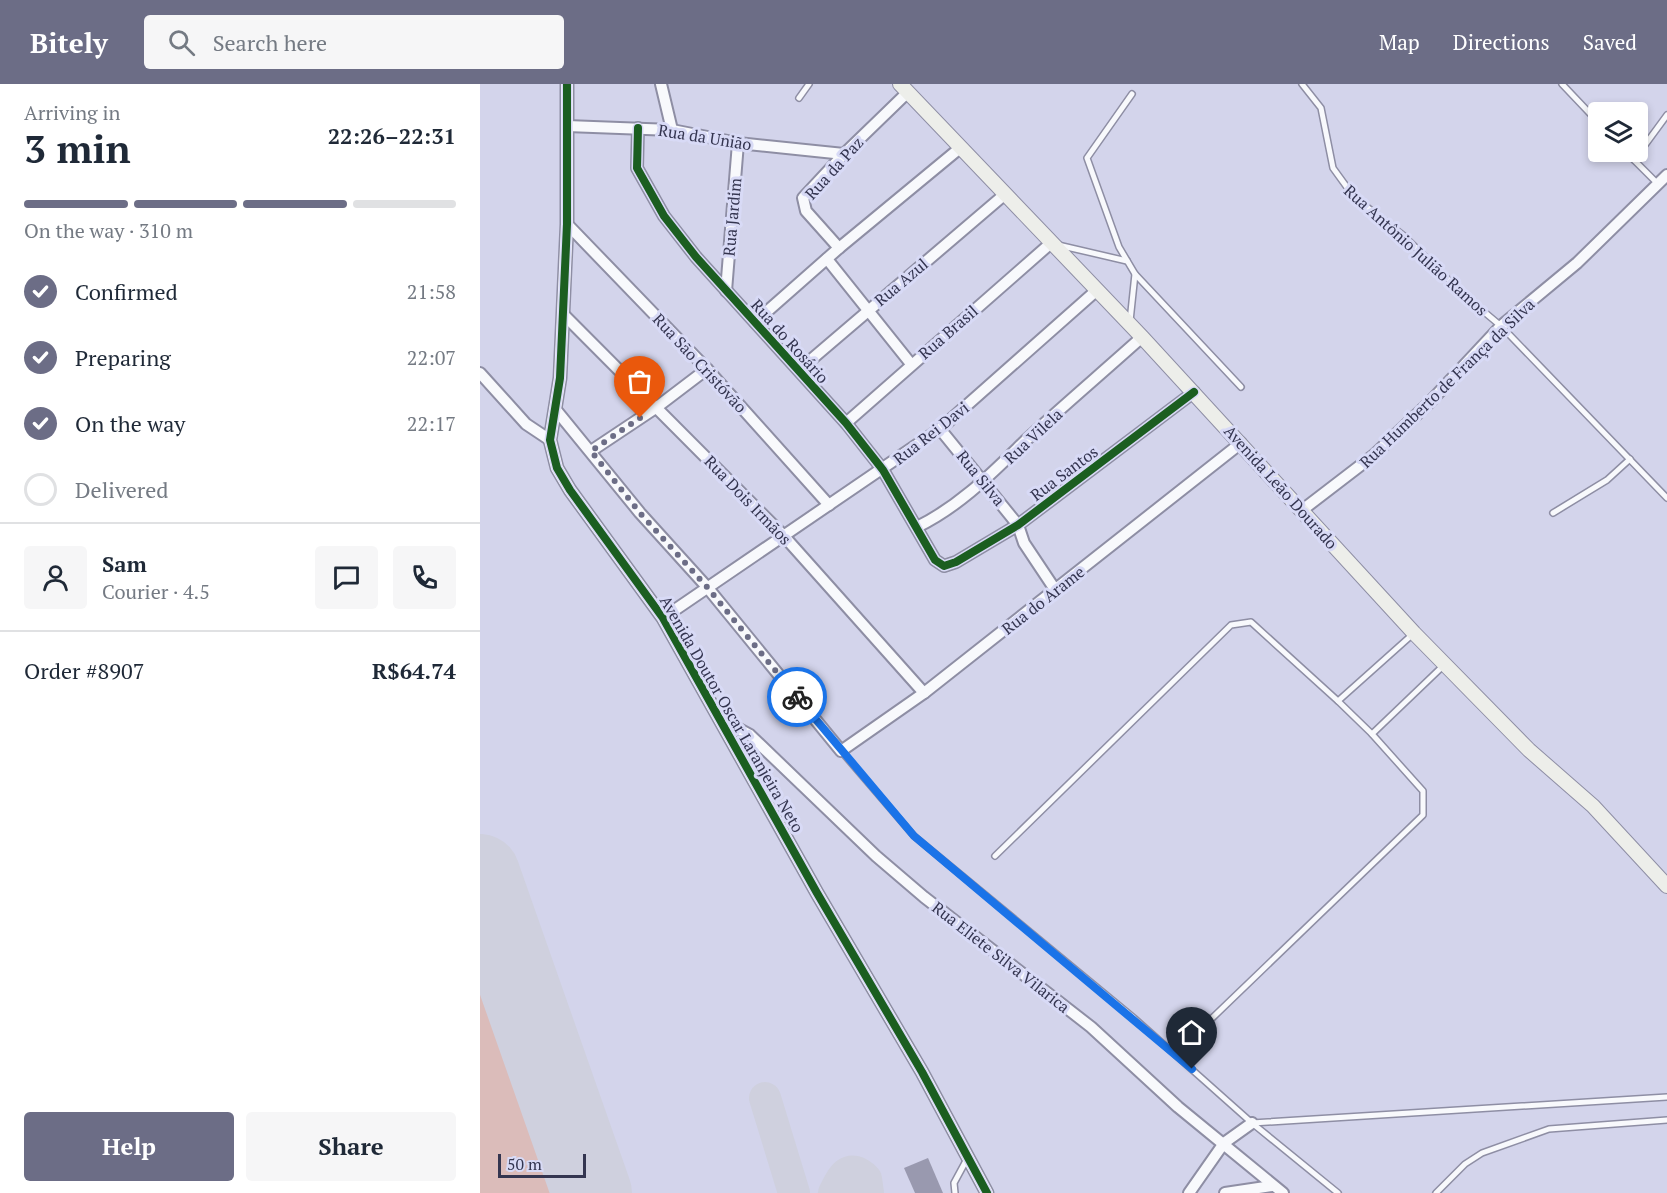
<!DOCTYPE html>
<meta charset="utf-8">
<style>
:root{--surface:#fff;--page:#f6f6f7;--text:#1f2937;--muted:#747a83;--line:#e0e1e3;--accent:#6c6d86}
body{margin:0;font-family:"PT Serif",serif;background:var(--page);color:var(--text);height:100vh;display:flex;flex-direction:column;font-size:22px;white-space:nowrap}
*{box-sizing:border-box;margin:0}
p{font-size:20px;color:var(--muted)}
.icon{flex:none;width:33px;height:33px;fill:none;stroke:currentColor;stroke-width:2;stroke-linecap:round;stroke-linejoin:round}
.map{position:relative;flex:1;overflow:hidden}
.details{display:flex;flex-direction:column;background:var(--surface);width:480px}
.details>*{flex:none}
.fabs{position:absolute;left:1108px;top:18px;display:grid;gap:12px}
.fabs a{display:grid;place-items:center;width:60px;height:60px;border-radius:6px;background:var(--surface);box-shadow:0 3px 9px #0003;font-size:30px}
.scale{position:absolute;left:18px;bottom:15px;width:88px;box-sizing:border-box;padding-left:6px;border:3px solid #343550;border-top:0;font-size:16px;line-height:21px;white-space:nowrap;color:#343550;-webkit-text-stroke:4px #d8daf6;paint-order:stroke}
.pin{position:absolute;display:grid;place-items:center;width:51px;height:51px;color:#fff;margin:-62px -26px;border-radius:50% 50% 50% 0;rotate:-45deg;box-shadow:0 0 6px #0007}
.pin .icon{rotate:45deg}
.courier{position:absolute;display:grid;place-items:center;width:60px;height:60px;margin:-30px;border:4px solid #1a73e8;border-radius:50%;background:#fff;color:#222;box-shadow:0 2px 8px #0007}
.summary em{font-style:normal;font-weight:800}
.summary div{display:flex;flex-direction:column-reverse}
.summary{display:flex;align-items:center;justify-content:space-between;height:102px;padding:0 24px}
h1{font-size:39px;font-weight:800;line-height:45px}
.bar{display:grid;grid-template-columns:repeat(4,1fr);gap:9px 6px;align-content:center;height:72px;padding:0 24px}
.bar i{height:8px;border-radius:4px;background:var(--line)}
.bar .on{background:var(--accent)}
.bar p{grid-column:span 4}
.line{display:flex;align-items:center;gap:15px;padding:0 24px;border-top:2px solid var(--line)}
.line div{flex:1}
.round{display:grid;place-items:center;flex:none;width:63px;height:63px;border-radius:6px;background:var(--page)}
ol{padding:0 24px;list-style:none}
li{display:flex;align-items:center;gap:18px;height:66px}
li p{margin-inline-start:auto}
li .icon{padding:6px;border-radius:50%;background:var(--accent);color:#fff;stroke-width:4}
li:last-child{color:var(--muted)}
li i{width:33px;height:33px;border:3px solid var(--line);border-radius:50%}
.cta{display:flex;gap:12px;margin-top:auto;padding:12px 24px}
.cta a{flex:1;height:69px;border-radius:6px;background:var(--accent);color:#fff;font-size:24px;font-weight:800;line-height:69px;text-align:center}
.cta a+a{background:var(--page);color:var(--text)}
header{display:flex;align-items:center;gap:36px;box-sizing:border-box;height:84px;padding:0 30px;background:var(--accent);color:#fff}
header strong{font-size:28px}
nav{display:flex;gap:33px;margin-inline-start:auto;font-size:21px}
.search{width:420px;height:54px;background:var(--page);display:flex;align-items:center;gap:15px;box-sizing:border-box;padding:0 21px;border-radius:6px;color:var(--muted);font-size:22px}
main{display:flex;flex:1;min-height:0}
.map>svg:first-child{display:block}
.green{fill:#dbbcba}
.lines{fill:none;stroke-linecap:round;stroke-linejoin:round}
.taxiway{stroke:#cfd0de;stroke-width:32}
.runway{stroke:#cfd0de;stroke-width:80}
.building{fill:#9999af}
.service-casing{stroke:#8e8ea4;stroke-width:8}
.minor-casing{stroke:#8e8ea4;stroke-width:14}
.tertiary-casing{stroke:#8e8ea4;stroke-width:15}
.secondary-casing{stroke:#8e8ea4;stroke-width:16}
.service{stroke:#f8f9fc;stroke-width:5}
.minor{stroke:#f8f9fc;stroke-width:10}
.tertiary{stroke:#f8f9fc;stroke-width:12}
.secondary{stroke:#edeeea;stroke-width:14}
.cycleway-casing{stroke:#d8daf6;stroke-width:11}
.cycleway{stroke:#1b5e20;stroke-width:8}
.done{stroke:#6c6d86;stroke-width:6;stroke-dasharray:0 10.8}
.route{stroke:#1a73e8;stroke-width:8}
.labels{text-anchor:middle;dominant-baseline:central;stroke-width:6;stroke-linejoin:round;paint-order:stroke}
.street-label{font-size:16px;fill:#343550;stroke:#d8daf6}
</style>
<header>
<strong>Bitely</strong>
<div class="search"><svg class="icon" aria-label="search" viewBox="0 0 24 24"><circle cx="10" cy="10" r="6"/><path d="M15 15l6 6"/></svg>Search here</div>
<nav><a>Map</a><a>Directions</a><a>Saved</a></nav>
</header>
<main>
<section class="details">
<div class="summary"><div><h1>3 min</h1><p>Arriving in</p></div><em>22:26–22:31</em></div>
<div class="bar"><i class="on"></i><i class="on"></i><i class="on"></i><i></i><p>On the way · 310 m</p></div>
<ol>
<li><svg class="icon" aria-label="check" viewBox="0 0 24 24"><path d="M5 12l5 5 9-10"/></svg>Confirmed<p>21:58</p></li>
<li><svg class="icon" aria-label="check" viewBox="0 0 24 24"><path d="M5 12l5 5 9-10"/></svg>Preparing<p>22:07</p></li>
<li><svg class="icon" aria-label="check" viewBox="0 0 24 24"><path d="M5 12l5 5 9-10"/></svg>On the way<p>22:17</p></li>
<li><i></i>Delivered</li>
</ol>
<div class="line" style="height:108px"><a class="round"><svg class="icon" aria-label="person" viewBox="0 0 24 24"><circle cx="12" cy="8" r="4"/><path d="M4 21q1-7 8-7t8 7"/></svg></a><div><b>Sam</b><p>Courier · 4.5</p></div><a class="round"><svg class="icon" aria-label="chat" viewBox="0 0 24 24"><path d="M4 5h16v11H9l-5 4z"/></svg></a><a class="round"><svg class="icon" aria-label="phone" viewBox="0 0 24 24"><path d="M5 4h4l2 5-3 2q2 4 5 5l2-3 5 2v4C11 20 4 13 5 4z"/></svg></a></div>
<div class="line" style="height:78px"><div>Order #8907</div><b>R$64.74</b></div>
<div class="cta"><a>Help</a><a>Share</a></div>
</section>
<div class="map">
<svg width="1187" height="1109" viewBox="0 0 1187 1109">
<rect width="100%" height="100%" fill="#d3d4eb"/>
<!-- green -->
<path class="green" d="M0,880L81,1109H0Z"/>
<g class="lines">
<!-- taxiway -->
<g class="taxiway">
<path d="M285,1014L314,1109"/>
<path d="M354,1109C362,1093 369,1078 386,1095L388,1109"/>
</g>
<!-- runway -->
<path class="runway" d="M0,790L112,1109"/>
</g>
<!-- building -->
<path class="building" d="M448,1074L463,1109H435L424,1084Z"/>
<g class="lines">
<!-- service casing -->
<g class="service-casing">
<g id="service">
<path d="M822,0L841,24L853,84L874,113L924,152L984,211L1021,242L1187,414"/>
<path d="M1082,0L1119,39"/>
<path d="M319,14L329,0"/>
<path d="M1146,68L1178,100"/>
<path d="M1154,76L1187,31"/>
<path d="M578,161L647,177"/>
<path d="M655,190L761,303"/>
<path d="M650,237L655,190L639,163L607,74L652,10"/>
<path d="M1073,429L1127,396L1150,375"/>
<path d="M858,617L892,650"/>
<path d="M361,667L434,752L654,934L772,1039L858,1109"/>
<path d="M515,772L751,541L771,538L858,617L933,550"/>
<path d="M725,941L943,731V707L892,650L963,582"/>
<path d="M772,1039L1187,1013"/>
<path d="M475,1109L474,1099L487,1075"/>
<path d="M956,1109L985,1080L1002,1069L1069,1045L1187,1036"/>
</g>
</g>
<!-- minor casing -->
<g class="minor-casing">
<g id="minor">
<path d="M181,0L192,46"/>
<path d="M87,42L192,46L258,59L364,70"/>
<path d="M158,44L157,84L184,132L216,173L366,339L403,386L455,476L464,482L476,478L538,441L714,308"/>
<path d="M87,140L227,285L349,421"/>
<path d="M359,164L326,127L323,114L364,70L428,8"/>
<path d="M347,175L431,280"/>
<path d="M246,207L258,59"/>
<path d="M83,230L303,451L444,609"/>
<path d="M275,238L359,164L480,64"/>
<path d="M319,286L524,111"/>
<path d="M0,289L46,340L70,356"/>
<path d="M76,326L160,429L227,503L361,667L444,609L761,359"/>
<path d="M366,339L571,159"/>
<path d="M460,345L538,441L544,459L576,507"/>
<path d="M111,367L177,323L227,285"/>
<path d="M821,427L894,371L950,318L1021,242L1097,179L1187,91"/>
<path d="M437,443C480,422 511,390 545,357C583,322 623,288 662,253"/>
<path d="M183,534L460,345L617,206"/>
<path d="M242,636L270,651L396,772L444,813L611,943L698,1023L803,1109"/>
<path d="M709,1109L744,1059L772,1039"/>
<path d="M745,1109L792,1102"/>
</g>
</g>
<!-- tertiary casing -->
<g class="tertiary-casing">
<path id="tertiary" d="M87,0V140L80,294L70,356L77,384L90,406L183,534L337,809L442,988L507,1109"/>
</g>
<!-- secondary casing -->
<g class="secondary-casing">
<path id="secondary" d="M420,0L662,253L934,549L1049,666L1113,722L1187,802"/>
</g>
<!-- service -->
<use href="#service" class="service"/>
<!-- minor -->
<use href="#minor" class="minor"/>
<!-- tertiary -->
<use href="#tertiary" class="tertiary"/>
<!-- secondary -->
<use href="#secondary" class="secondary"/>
<!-- cycleway casing -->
<g class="cycleway-casing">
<g id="cycleway">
<path d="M87,0V140L80,294L70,356L77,384L90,406L183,534L337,809L442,988L507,1109"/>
<path d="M158,44L157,84L184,132L216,173L366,339L403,386L455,476L464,482L476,478L538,441L714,308"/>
</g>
</g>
<!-- cycleway -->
<use href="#cycleway" class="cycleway"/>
</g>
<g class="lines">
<!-- done -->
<path class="done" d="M160,334L111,367L160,429L227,503L317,613"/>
<!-- route -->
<path class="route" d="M317,613L434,752L712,985"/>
</g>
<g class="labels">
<!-- street labels -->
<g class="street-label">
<text transform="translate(225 53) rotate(9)">Rua da União</text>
<text transform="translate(354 84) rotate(-48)">Rua da Paz</text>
<text transform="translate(252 133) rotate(-85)">Rua Jardim</text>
<text transform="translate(936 166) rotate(42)">Rua Antônio Julião Ramos</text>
<text transform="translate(421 198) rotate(-40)">Rua Azul</text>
<text transform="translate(468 248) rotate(-41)">Rua Brasil</text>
<text transform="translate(310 257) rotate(48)">Rua do Rosário</text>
<text transform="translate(220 279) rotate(47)">Rua São Cristóvão</text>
<text transform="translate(967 299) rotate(-44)">Rua Humberto de França da Silva</text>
<text transform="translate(451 349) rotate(-38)">Rua Rei Davi</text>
<text transform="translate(553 352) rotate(-43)">Rua Vilela</text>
<text transform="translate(584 389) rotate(-37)">Rua Santos</text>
<text transform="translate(501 394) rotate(51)">Rua Silva</text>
<text transform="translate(801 403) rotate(48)">Avenida Leão Dourado</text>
<text transform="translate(268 416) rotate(46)">Rua Dois Irmãos</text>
<text transform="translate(563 516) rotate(-38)">Rua do Arame</text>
<text transform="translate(252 630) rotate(60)">Avenida Doutor Oscar Laranjeira Neto</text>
<text transform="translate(521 873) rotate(38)">Rua Eliete Silva Vilarica</text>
</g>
</g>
</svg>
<div class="fabs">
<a><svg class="icon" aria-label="layers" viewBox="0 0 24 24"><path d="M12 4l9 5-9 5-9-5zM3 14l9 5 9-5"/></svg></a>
</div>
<div class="scale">50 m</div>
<div class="pin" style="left:160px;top:334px;background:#ea580c"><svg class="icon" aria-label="bag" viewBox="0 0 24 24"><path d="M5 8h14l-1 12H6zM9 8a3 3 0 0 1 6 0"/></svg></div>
<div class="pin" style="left:712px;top:985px;background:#1f2937"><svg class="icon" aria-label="home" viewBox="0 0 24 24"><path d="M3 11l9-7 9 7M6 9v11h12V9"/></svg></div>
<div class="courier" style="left:317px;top:613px"><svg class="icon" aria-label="bike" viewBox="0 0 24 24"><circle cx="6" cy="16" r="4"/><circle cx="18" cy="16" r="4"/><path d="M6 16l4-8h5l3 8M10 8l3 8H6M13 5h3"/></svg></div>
</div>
</main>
